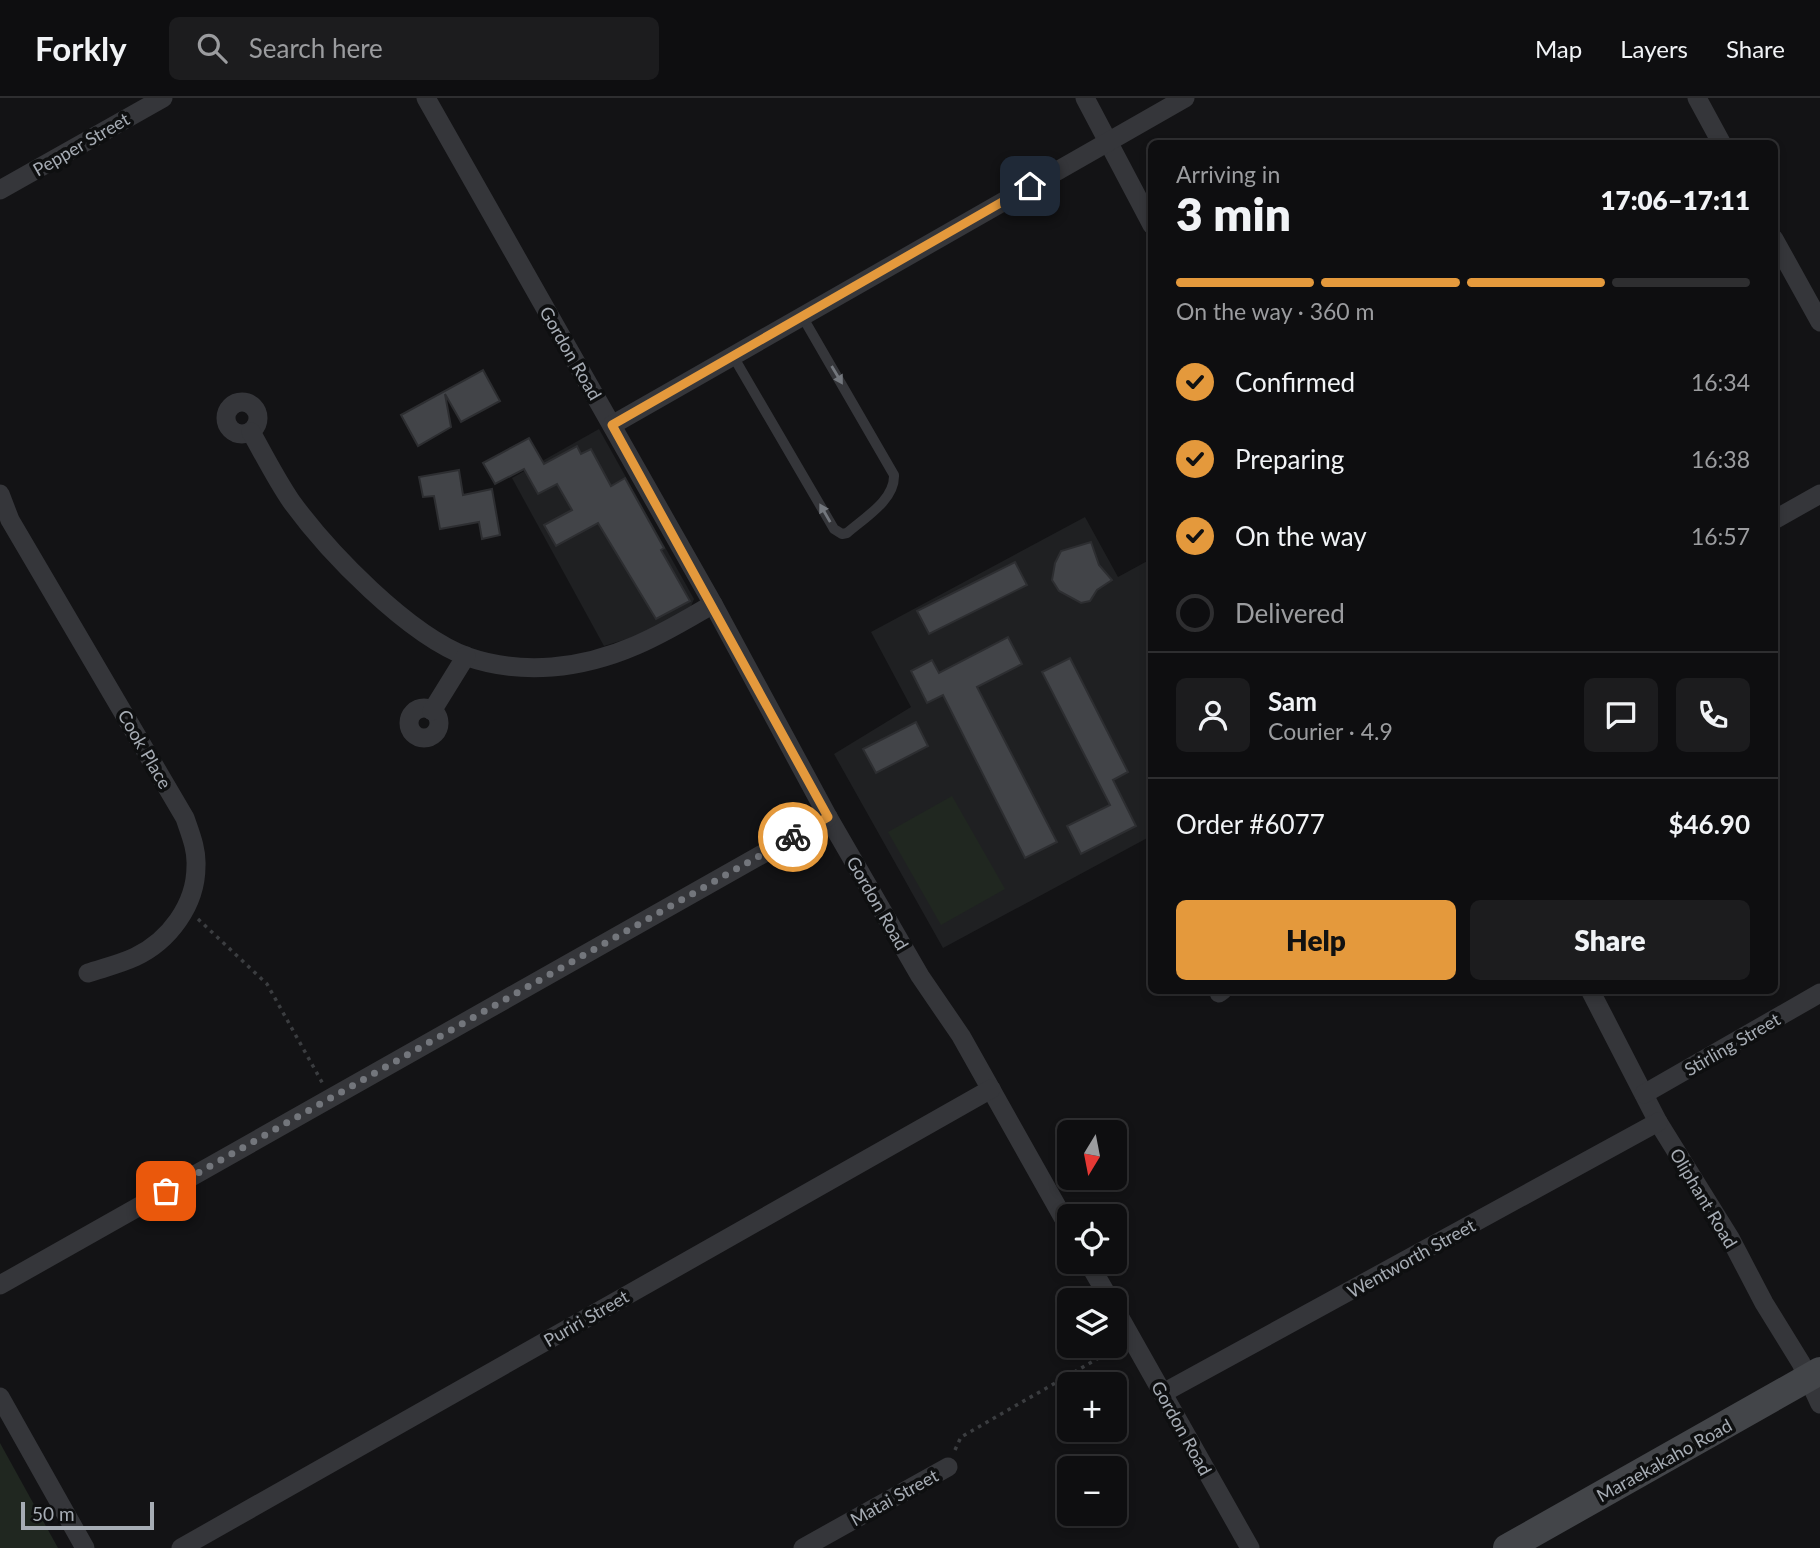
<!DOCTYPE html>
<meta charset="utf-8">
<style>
:root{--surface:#0e0e10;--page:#1c1c1e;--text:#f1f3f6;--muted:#9b9c9f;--line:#2e2e30;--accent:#e4993c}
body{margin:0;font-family:Lato,sans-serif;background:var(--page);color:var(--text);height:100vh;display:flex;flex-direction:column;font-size:26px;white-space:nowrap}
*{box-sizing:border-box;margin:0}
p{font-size:23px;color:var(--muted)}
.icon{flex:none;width:38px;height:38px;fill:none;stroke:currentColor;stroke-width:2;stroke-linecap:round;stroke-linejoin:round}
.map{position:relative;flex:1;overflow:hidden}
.drawer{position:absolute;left:1148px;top:42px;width:630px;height:854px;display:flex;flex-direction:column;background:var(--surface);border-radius:10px;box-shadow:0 4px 10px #0003,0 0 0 2px var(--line)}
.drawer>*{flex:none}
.needle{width:46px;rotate:190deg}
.fabs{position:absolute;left:1057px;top:1022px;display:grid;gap:14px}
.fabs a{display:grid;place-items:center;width:70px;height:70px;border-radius:10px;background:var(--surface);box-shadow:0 4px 10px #0003,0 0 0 2px var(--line);font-size:35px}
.scale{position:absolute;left:21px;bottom:18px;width:133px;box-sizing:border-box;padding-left:7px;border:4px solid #a6acb4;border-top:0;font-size:19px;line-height:24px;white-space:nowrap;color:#a6acb4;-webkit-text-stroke:5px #0e0f10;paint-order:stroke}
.pin{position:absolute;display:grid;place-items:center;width:60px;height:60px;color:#fff;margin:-30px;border-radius:14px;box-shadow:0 4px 10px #0006}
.courier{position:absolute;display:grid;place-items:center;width:70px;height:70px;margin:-35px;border:5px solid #e4993c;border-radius:50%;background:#fff;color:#222;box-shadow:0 2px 9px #0007}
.head em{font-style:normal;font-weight:800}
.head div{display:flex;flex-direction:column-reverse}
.head{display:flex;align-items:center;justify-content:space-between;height:119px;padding:0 28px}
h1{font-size:46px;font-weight:800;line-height:52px}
.bar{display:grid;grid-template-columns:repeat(4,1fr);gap:10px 7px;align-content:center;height:84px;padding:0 28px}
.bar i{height:9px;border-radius:5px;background:var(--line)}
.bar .active{background:var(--accent)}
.bar p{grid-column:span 4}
.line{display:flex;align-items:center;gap:18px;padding:0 28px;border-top:2px solid var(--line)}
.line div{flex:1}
.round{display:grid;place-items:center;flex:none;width:74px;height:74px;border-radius:10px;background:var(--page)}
ol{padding:0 28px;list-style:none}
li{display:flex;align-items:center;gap:21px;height:77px}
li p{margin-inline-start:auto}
li .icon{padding:7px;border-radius:50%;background:var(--accent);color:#111;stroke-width:4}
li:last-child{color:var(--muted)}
li i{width:38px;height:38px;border:4px solid var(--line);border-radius:50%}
.button{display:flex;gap:14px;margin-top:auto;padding:14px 28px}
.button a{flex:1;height:80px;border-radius:10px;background:var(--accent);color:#111;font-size:28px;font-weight:800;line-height:80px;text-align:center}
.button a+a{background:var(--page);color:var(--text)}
header{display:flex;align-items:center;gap:42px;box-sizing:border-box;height:98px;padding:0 35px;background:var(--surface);border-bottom:2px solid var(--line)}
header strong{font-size:33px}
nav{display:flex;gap:38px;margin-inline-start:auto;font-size:24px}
.search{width:490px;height:63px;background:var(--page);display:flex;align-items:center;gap:18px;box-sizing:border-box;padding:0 24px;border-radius:10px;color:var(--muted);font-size:26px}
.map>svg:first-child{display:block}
.built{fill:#1f2022}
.green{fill:#202720}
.building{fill:#424448;stroke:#2d2e31;stroke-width:2}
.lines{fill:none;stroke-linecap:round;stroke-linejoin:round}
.path{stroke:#3b3d40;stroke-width:3.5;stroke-dasharray:3.5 5;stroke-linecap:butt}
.lane{stroke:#35363a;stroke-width:10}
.street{stroke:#35363a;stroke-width:19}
.secondary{stroke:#434549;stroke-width:28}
.oneway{fill:#73777d}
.done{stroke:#73767c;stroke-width:7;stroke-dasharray:0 12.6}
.route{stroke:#e4993c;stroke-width:9}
.labels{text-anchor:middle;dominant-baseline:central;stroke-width:7;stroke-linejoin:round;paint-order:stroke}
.street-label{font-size:18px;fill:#a6acb4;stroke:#0e0f10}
</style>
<header>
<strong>Forkly</strong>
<div class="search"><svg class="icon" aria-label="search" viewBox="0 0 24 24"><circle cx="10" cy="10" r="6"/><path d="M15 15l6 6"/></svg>Search here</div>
<nav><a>Map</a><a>Layers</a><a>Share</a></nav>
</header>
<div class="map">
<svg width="1820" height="1450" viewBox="0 0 1820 1450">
<rect width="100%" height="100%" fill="#131315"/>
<!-- built -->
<g class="built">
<path d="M599,331L694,501L689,513L643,536L604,548L512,380Z"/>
<path d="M1085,419L1118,479L1151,461V738L943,850L834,656L911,609L871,534Z"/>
</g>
<!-- green -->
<g class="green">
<path d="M952,698L1005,791L941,827L888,734Z"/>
<path d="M0,1345L58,1450H0Z"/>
</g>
<!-- building -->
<g class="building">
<path d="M483,272L500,303L461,324L445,296L451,329L418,348L401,317Z"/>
<path d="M529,340L544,366L577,348L581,356L591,351L611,388L625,380L664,450L661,452L690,503L656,521L598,425L556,448L544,427L572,412L557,386L538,396L524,371L495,386L483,365Z"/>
<path d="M459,372L463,397L492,391L500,437L482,441L479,424L440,431L434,398L423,399L419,379Z"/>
<path d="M1091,444L1099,467L1112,482L1097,492L1090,503L1081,505L1059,493L1052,482L1055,465L1061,453Z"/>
<path d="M1015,464L1027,487L929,536L917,513Z"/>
<path d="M1008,539L1022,566L977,589L1057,744L1025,760L943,597L927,605L911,573L932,562L939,575Z"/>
<path d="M1070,560L1128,674L1113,682L1136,728L1081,756L1067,728L1110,707L1042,574Z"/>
<path d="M916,624L928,648L876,675L863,651Z"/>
</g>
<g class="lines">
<!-- path -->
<g class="path">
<path d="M198,821L267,886L323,986"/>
<path d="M955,1352L961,1339L1118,1249"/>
</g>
<!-- lane -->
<path class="lane" d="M733,258L834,431L842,436L847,435C864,420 895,402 894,377L802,218"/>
<!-- street -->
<g class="street">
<path d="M426,0L713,506L828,719L920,878L961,938L1069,1130"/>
<path d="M1085,0L1152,127"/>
<path d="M1697,0L1722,46"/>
<path d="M0,92L163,0"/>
<path d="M1774,141L1820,224"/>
<circle cx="242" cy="320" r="16"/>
<path d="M612,327L1185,0"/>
<path d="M251,334C264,357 276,381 291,403C328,454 408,537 468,559C494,568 525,571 552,569C614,564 661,537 713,506"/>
<path d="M0,396L10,422L185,720C190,735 197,751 196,768C196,807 169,843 135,859C120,866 103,870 88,875"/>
<path d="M1774,422L1820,396"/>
<circle cx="424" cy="625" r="15"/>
<path d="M432,613L466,558"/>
<path d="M1590,892L1658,1024L1730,1140L1764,1205L1801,1265L1820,1306"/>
<path d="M1219,895L1223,892"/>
<path d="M1644,996L1820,895"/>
<path d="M1088,1164L1110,1202"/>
<path d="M0,1187L828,719"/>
<path d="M1115,1211L1250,1450"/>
<path d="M1163,1295L1658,1024"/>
<path d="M0,1299L85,1450"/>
<path d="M181,1450L991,991"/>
<path d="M803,1450L948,1369"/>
</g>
<!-- secondary -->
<path class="secondary" d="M1507,1450L1820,1273"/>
</g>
<!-- one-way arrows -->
<defs><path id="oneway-solid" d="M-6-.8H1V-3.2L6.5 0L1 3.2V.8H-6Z" transform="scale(1.75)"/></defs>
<g class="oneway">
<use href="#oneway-solid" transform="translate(837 277) rotate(59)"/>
<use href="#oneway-solid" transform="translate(825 415) rotate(-120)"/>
</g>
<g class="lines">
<!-- done -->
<path class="done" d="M166,1093L793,739"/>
<!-- route -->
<path class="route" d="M793,739L828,719L612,327L1030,88"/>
</g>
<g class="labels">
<!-- street labels -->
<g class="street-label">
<text transform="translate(81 46) rotate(-30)">Pepper Street</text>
<text transform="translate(571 255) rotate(60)">Gordon Road</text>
<text transform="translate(145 651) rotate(60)">Cook Place</text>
<text transform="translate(878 805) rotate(60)">Gordon Road</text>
<text transform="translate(1732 946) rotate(-30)">Stirling Street</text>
<text transform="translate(1704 1100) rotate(59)">Oliphant Road</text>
<text transform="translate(1411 1160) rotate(-29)">Wentworth Street</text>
<text transform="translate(586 1220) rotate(-30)">Puriri Street</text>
<text transform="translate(1182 1330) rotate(61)">Gordon Road</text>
<text transform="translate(1664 1362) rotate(-29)">Maraekakaho Road</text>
<text transform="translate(894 1399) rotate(-29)">Matai Street</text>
</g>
</g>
</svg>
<div class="fabs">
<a><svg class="needle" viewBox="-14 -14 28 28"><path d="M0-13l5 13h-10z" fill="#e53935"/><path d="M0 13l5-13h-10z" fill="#9b9c9f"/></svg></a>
<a><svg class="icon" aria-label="locate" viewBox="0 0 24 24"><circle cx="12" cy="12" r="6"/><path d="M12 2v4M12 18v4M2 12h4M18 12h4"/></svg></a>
<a><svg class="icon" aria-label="layers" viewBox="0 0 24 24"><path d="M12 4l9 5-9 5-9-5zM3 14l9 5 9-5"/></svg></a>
<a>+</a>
<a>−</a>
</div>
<div class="scale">50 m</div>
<div class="pin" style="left:166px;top:1093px;background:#ea580c"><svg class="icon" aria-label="bag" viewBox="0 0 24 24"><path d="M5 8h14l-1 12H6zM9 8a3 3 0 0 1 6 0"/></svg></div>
<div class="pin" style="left:1030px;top:88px;background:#1f2937"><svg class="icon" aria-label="home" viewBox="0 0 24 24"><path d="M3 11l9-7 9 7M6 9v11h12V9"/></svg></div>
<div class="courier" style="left:793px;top:739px"><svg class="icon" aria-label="bike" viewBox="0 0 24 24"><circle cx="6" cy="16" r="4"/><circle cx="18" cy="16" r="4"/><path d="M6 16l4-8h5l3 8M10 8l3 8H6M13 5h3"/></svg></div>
<section class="drawer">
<div class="head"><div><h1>3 min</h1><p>Arriving in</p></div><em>17:06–17:11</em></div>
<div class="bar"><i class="active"></i><i class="active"></i><i class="active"></i><i></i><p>On the way · 360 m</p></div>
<ol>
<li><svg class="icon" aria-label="check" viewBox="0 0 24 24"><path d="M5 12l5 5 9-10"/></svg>Confirmed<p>16:34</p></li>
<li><svg class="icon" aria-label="check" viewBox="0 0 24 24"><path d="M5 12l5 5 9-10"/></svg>Preparing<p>16:38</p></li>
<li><svg class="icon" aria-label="check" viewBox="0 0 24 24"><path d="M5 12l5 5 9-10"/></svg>On the way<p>16:57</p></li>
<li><i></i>Delivered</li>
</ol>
<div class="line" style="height:126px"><a class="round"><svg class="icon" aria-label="person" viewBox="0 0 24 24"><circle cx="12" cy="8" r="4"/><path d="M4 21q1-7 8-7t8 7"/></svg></a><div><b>Sam</b><p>Courier · 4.9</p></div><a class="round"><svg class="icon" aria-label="chat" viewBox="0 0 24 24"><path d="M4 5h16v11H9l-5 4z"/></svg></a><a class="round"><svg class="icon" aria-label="phone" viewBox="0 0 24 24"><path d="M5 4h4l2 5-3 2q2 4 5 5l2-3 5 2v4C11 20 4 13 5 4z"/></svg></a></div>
<div class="line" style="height:91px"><div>Order #6077</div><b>$46.90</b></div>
<div class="button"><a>Help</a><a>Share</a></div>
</section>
</div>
